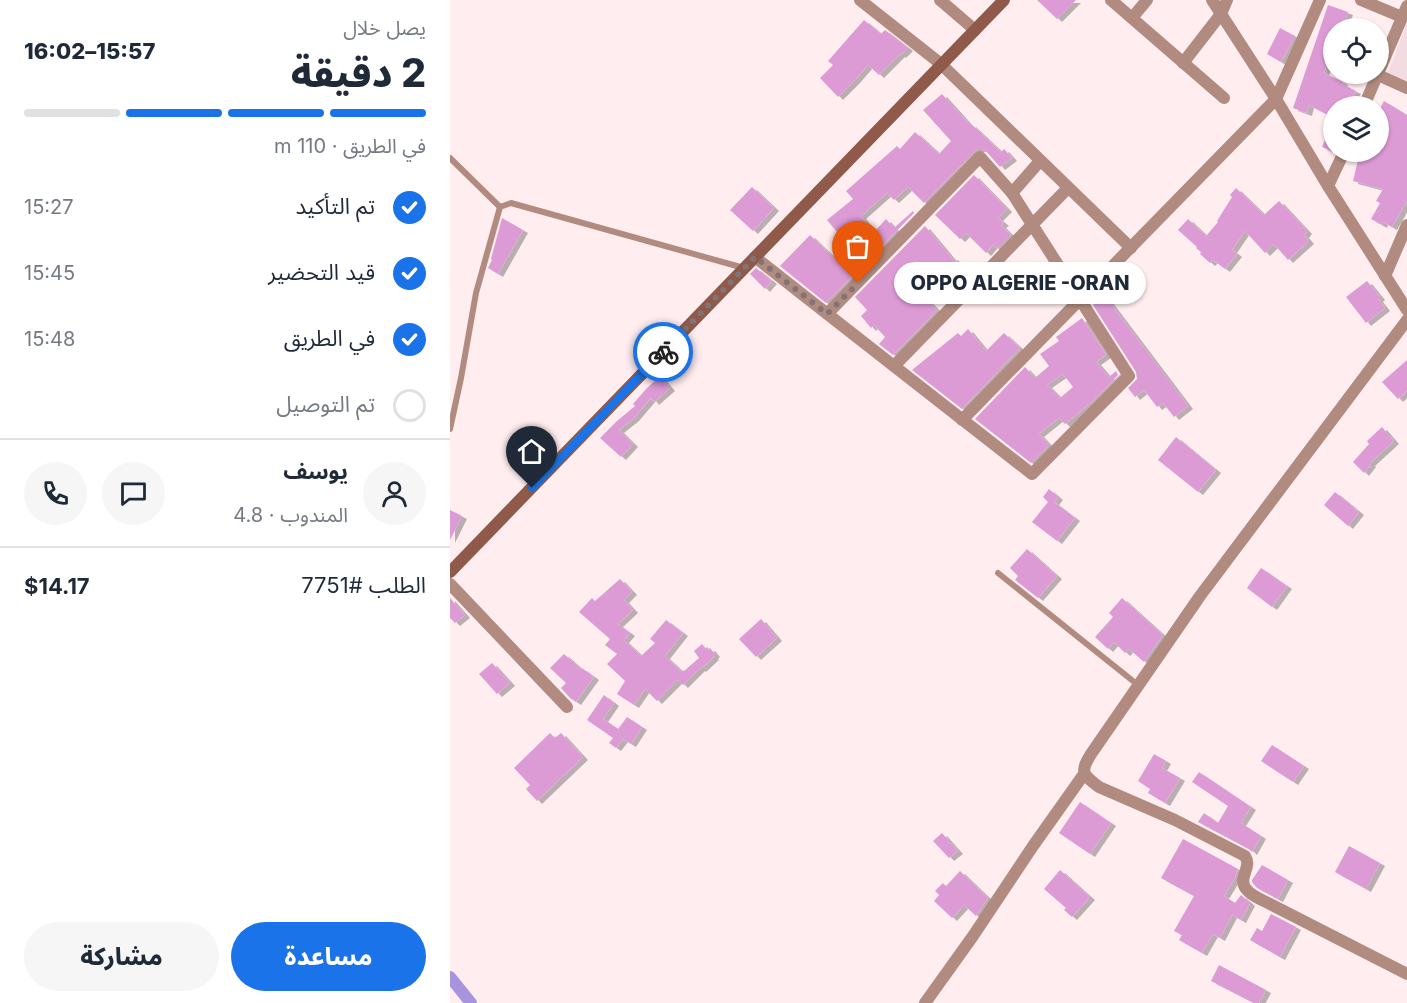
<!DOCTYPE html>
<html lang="ar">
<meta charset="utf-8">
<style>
:root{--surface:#fff;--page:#f6f6f7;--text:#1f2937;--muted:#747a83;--line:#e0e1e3;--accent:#1a73e8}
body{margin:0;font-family:Inter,"Noto Sans Arabic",sans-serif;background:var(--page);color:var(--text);direction:rtl;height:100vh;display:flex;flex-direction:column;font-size:22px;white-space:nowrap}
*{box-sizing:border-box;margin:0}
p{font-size:20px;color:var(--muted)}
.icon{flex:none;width:33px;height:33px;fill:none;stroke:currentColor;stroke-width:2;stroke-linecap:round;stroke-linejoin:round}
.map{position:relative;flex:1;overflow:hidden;direction:ltr}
.side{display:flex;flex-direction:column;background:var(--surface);width:450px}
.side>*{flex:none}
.controls{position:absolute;left:873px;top:18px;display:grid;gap:12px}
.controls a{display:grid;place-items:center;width:66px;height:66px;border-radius:50%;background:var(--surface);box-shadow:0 2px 4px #0004;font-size:30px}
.pin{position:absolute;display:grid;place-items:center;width:51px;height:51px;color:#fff;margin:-62px -26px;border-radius:50% 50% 50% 0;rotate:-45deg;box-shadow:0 0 6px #0007}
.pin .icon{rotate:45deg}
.courier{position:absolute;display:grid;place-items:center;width:60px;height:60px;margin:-30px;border:4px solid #1a73e8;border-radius:50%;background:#fff;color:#222;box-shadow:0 2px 8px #0007}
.bubble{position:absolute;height:42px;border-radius:21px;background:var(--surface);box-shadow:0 2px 4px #0004;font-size:20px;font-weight:800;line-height:42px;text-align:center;direction:rtl}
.head em{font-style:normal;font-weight:800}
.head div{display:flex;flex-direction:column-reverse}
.head{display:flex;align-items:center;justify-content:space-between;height:102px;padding:0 24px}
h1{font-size:39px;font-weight:800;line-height:45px}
.bar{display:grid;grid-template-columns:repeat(4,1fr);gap:9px 6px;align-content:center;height:72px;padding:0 24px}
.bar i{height:8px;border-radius:4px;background:var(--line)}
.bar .selected{background:var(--accent)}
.bar p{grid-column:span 4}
.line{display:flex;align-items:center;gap:15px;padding:0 24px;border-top:2px solid var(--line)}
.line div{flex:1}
.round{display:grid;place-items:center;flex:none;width:63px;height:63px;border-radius:32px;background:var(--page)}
ol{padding:0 24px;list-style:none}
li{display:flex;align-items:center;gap:18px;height:66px}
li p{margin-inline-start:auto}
li .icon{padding:6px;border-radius:50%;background:var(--accent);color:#fff;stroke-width:4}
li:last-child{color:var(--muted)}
li i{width:33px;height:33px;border:3px solid var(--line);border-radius:50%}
.primary-button{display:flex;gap:12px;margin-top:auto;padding:12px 24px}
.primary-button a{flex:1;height:69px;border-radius:36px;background:var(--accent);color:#fff;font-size:24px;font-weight:800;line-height:69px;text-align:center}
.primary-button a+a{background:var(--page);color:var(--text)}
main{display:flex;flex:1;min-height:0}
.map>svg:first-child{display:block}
.built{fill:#f2dce1}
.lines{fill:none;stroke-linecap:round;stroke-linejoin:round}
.canal{stroke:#a893de;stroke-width:12}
.building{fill:#dd9bd6;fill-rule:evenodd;filter:url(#shadow)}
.lane{stroke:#b18b7f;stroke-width:6}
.street{stroke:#b18b7f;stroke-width:12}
.secondary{stroke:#8f5a49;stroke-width:12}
.done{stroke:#827476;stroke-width:6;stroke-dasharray:0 10.8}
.route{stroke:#1a73e8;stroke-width:8}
</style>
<main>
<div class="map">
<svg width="957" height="1003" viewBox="0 0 957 1003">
<defs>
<filter id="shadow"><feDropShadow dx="5" dy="3" stdDeviation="0" flood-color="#0004"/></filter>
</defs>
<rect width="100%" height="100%" fill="#ffedf0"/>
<!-- built -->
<path class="built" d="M957,23V81L938,73Z"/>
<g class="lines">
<!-- canal -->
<path class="canal" d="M0,977L21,1003"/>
</g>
<!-- building -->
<g class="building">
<path d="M587,0H626L607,19Z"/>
<path d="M878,5L898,12L892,28H884V54L881,52L874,73L893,82L892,84L906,91L897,106H884L880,116L859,105L857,113L843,108Z"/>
<path d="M414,20L431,34L435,30L458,48L451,55L450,54L429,75L418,65L405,80L388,97L370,78L383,65L378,61Z"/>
<path d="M830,28L845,36L831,62L817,54Z"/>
<path d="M492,94L520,125L521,124L551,152L554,149L562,158L550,167L536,151L532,149H527L474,203L458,187L444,200L437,193L411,216L424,232L436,219L444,228L463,211L464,213L376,303L330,266L360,235L389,263L402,250L377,220L403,199L396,191L447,146L450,149L465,132L489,154L501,141L473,110Z"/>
<path d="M934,101L957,115V201L942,227L933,222L932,225L921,219L930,203L926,201L933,189L903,181L908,160L911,161L915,152H928V112Z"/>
<path d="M883,120H884V152L872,147Z"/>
<path d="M524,175L557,209L548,218L554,223L551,225L561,235L547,249L543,245L536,253L516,233L510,239L485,215Z"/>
<path d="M302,187L324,208L303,231L280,210Z"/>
<path d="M786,188L814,215L829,201L857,231L854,235L859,241L838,260L824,244L815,253L795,231L782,250L787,254L775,269L763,260L760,263L750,254L751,252L746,248L747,247L728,230L738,219L756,236L768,222L767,221L782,197L780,195Z"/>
<path d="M52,218L73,230L48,274L38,268L42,260L41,259Z"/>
<path d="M475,226L505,262L508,260L522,275L499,298L474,271L455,287L470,303L476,298L487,310L443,355L429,344L435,337L424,325L421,328L411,316L417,310L405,297Z"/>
<path d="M306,268L322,281L315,289L300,274Z"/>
<path d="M917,281L930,297L928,299L935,308L916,323L896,297Z"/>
<path d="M655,296L738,406L724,417L713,403L707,407L694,390L685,397L678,388L687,379L686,372L643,305Z"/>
<path d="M632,318L656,355L646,362L659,377L666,371L668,375L644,400L615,424L609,418L589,434L599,445L581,463L525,419L575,367L585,378L599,366L590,354L609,341L606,337ZM613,374L623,387L610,398L597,385Z"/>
<path d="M518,329L536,351L554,333L570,348L512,409L462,370L508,333L511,336Z"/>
<path d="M957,360V391L948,399L932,382Z"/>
<path d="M210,376L220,388L204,402L201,398L184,418L169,430L183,444L171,457L150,438L167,421L185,406L183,404L197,388Z"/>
<path d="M932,427L944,441L920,463L921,464L914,473L903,462L919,444L917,441Z"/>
<path d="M726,437L766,470L748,492L708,460Z"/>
<path d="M599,489L608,497L604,502L625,518L607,541L582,522L598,502L593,497Z"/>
<path d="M885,492L909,512L898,526L874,505Z"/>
<path d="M0,510L12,516L0,540Z"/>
<path d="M577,549L607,576L588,598L565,580L568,576L560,568Z"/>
<path d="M811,568L837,586L822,607L797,588Z"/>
<path d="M170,579L182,592L174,600L183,610L168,624L180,633L174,640L191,656L205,643L200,639L216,620L233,633L215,656L232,672L233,670L234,671L249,658L244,651L252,644L257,650L260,648L265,654L263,656L264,657L251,669L250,668L233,685L228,680L207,701L195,689L184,705L167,694L175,681L157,664L167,654L155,645L160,639L129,612L142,598L145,601Z"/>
<path d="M0,598L15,615L5,623L0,618Z"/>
<path d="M672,598L713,635L694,662L679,649L675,653L664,642L658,649L645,637L663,617L659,613Z"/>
<path d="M311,619L327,638L306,657L289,639Z"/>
<path d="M114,654L131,669L132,668L144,677L126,702L120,698L111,688L116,683L100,668Z"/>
<path d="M42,663L60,683L47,694L29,674Z"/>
<path d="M154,695L164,703L153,719L168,729L177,717L192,727L181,744L173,739L166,748L159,743L163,738L137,720Z"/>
<path d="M100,733L105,738L111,733L133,757L87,801L76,789L80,785L64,768Z"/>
<path d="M822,745L854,766L843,782L811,761Z"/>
<path d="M704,754L716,761L712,768L730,778L715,803L698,793L700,789L688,781Z"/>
<path d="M749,772L801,807L791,823L811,836L802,852L799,849L748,822L754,813L768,823L778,806L742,782Z"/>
<path d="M630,802L661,823L640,854L609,833Z"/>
<path d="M492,833L508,851L499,858L483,841Z"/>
<path d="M733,839L788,869L785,878L774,896L785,903L791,895L800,903L791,920L782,915L770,938L763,934L752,953L729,940L732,935L724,931L744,896L711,878Z"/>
<path d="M899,846L930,863L916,889L885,872Z"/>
<path d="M812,865L838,880L828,899L807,888L802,882V880Z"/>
<path d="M610,870L640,897L622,917L614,910L616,908L594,889Z"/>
<path d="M510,871L538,898L526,916L514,905L502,918L484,901L489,895L485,891L493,883L496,886Z"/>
<path d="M821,914L846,927L830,957L800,940L807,928L812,931Z"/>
<path d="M769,965L816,990L809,1003H804L761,981Z"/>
</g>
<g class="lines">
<!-- lane -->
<g class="lane">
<path d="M0,158L50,207"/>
<path d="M0,429L11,378L26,293L50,207L61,203L294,268"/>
<path d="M548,573L688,685"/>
</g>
<!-- street -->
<g class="street">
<path d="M410,0L491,64L681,248"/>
<path d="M490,0L525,30"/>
<path d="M661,0L774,98"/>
<path d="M762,0L826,99L878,186L957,310"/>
<path d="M911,0L952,17"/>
<path d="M682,18L697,0"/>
<path d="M733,63L771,14L777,0"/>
<path d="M928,75L957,88"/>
<path d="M914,106L957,6"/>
<path d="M878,186L894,152"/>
<path d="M562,193L590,161"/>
<path d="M305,257C397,330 490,402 582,474L679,376L562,193L530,157L377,314"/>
<path d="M935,276L957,225"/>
<path d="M957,320L750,596L641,754C630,772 632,774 649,787L725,820L795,856C803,868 786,878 797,890C801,895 808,898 814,901L957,974"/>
<path d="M444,366L618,188"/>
<path d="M512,420L826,99L870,0"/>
<path d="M0,584L117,707"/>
<path d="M475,1003L523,936L583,846L634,774"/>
</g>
<!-- secondary -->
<path class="secondary" d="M0,572L554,0"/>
</g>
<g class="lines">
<!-- done -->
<path class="done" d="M213,352L305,257L377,314L408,283"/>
<!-- route -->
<path class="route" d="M82,488L213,352"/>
</g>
</svg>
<div class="controls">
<a><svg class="icon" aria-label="locate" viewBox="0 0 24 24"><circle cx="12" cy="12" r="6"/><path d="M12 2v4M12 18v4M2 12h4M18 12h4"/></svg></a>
<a><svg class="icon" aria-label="layers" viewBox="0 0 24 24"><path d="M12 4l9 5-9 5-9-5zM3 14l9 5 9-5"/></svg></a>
</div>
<div class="pin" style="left:408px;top:283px;background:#ea580c"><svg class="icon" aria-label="bag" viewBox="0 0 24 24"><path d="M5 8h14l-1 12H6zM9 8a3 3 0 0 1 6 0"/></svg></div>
<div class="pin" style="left:82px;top:488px;background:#1f2937"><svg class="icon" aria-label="home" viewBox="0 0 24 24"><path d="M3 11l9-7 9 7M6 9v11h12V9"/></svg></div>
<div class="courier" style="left:213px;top:352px"><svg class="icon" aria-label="bike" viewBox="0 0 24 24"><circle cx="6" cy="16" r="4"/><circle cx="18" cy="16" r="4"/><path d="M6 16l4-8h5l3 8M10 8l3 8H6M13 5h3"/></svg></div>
<div class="bubble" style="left:444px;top:262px;width:252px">OPPO ALGERIE -ORAN</div>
</div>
<section class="side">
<div class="head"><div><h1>2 دقيقة</h1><p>يصل خلال</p></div><em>15:57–16:02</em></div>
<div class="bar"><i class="selected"></i><i class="selected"></i><i class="selected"></i><i></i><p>في الطريق · 110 m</p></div>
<ol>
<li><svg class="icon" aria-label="check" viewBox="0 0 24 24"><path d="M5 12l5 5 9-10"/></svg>تم التأكيد<p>15:27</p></li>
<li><svg class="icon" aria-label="check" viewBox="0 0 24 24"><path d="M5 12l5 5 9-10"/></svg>قيد التحضير<p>15:45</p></li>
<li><svg class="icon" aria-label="check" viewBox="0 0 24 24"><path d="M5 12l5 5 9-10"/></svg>في الطريق<p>15:48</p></li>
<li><i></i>تم التوصيل</li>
</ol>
<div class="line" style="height:108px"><a class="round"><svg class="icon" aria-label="person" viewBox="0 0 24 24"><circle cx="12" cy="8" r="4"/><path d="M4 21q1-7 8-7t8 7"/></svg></a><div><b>يوسف</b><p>المندوب · 4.8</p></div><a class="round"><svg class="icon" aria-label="chat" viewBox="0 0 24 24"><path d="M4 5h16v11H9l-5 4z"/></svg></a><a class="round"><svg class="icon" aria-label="phone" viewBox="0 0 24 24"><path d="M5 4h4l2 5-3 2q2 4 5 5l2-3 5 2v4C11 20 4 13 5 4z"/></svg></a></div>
<div class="line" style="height:78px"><div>الطلب #7751</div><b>$14.17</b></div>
<div class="primary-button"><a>مساعدة</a><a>مشاركة</a></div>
</section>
</main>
